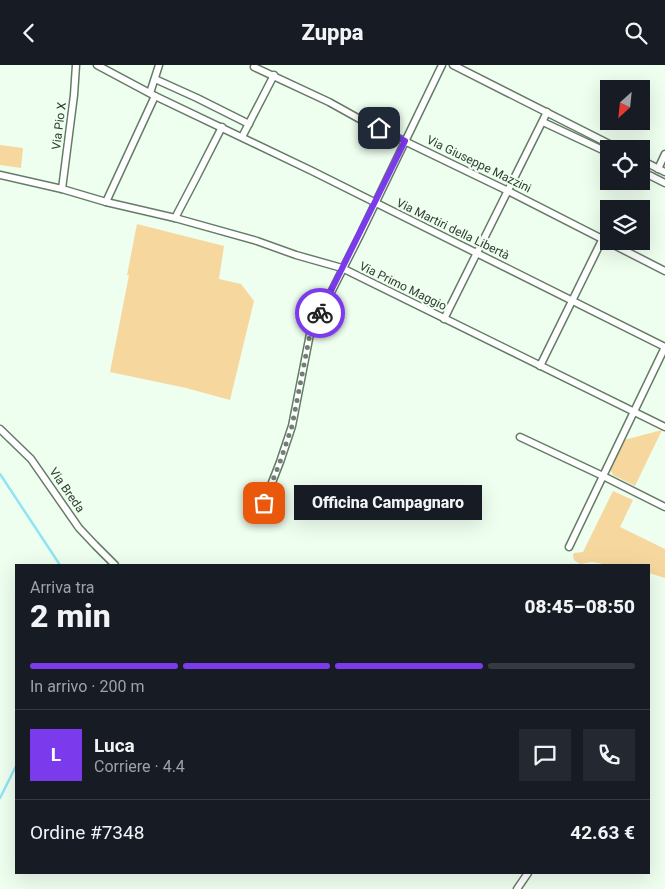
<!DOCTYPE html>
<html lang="it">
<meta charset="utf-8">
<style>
:root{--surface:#171b24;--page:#242831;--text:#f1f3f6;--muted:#9ea1a6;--line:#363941;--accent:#7c3aed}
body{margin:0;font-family:Roboto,sans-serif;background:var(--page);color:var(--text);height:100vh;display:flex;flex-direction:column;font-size:19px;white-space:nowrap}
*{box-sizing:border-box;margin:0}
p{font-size:16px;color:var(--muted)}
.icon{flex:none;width:28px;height:28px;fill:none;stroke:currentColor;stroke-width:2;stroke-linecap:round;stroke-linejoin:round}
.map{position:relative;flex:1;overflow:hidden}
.panel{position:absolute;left:15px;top:499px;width:635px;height:310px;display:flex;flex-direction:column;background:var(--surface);border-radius:0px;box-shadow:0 5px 20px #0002}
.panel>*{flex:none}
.needle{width:32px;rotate:207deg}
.tools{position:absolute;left:600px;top:15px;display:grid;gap:10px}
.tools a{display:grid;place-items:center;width:50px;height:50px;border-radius:0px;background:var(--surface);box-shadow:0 5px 20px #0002;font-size:25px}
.pin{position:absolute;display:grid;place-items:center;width:42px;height:42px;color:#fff;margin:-21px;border-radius:10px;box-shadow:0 2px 8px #0006}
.courier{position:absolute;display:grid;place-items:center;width:50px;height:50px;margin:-25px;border:4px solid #7c3aed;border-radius:50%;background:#fff;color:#222;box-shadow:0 1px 6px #0007}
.bubble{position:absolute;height:35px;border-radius:0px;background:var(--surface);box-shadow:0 5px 20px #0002;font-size:16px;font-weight:800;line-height:35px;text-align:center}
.overview em{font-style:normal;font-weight:800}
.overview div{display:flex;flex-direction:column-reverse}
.overview{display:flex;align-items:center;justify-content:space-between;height:85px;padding:0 15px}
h1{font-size:32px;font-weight:800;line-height:38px}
.bar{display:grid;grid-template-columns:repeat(4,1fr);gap:8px 5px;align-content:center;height:60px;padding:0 15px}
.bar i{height:6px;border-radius:4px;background:var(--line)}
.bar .active{background:var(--accent)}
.bar p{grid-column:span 4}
.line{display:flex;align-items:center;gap:12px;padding:0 15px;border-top:1px solid var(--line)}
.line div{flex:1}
.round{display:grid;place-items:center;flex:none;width:52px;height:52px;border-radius:0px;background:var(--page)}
header{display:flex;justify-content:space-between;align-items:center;height:65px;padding:0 15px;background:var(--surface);font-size:22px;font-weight:800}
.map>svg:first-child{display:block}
.green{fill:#f6d89f}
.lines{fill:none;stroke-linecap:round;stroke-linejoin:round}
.stream{stroke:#90e4f5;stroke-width:2.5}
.street-casing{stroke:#647c66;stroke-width:9}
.street{stroke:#fff;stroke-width:6}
.done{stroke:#727f74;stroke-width:5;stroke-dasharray:0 9}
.route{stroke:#7c3aed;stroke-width:6}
.labels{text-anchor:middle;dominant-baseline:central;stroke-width:4.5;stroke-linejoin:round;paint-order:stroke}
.street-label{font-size:12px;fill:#303b31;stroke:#eefeef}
</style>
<header><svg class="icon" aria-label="back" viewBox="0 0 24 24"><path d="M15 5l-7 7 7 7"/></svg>Zuppa<svg class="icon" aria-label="search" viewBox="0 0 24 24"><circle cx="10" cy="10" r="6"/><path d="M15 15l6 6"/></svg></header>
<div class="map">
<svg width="665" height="824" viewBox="0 0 665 824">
<rect width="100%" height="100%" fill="#eefeef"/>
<!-- green -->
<g class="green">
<path d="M0,80L23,83L21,103L0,100Z"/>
<path d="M137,159L224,181L219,214L241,219L254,236L230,335L186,323L110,307L129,210H127Z"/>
<path d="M662,365L635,421L613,410L610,404L624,375Z"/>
<path d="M613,426L633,435L620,462L665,484V513L649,508V500H609L592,497L580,499L574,495L573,490L574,488L583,487Z"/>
</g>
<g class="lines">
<!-- stream -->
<g class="stream">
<path d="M0,409L60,500"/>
<path d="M0,733L16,701"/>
</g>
<!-- street casing -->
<g class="street-casing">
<g id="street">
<path d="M97,0L155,31L312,106L665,282"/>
<path d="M453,0L619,84"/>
<path d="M254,2L329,37L365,57L508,126L665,206"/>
<path d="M155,14L197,33L249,59"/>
<path d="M150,28L159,0"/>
<path d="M543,57L609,88"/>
<path d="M242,72L274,10"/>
<path d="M641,95L665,107"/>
<path d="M658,104L665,89"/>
<path d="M641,106L665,118"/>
<path d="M0,110L62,124L106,137L175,153L257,176L296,190L342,203L665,362"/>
<path d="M62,124L74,30L76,0"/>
<path d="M106,137L155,31"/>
<path d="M175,153L196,113L222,62"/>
<path d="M444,254L547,47"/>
<path d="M665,282L603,411L665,442"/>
<path d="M540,301L602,175"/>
<path d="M0,364L31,394L79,463L95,480L115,500"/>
<path d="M520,372L603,411L569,482"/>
<path d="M264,438L280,397L292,361L310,269L360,170L442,0"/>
<path d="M517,824L528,808"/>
</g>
</g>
<!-- street -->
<use href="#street" class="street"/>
</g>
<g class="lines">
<!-- done -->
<path class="done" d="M264,438L280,397L292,361L310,269L320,248"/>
<!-- route -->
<path class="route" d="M320,248L405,76L379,63"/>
</g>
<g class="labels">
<!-- street labels -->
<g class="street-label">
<text transform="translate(59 61) rotate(-83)">Via Pio X</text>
<text transform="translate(479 99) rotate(26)">Via Giuseppe Mazzini</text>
<text transform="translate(453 164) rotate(26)">Via Martiri della Libertà</text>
<text transform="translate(403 221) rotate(26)">Via Primo Maggio</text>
<text transform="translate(67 425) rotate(55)">Via Breda</text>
</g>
</g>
</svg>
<div class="tools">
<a><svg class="needle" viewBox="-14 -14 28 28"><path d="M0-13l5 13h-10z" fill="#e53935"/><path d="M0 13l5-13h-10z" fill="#9ea1a6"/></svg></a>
<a><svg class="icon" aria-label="locate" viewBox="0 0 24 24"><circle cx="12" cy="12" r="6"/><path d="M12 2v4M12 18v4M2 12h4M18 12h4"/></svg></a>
<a><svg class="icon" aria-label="layers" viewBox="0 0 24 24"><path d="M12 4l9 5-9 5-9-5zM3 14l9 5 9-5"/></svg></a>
</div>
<div class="pin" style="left:264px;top:438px;background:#ea580c"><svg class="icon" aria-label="bag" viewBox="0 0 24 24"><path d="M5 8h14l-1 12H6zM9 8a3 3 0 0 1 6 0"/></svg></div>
<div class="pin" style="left:379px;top:63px;background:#1f2937"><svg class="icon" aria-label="home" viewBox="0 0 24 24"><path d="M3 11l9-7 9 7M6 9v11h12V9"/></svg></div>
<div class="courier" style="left:320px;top:248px"><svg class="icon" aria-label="bike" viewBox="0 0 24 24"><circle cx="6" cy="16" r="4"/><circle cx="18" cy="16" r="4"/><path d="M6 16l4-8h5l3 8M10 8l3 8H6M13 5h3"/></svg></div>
<div class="bubble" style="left:294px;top:420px;width:188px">Officina Campagnaro</div>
<section class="panel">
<div class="overview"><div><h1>2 min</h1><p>Arriva tra</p></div><em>08:45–08:50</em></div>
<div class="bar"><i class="active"></i><i class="active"></i><i class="active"></i><i></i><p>In arrivo · 200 m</p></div>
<div class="line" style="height:90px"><b class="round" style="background:var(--accent);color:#fff">L</b><div><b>Luca</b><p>Corriere · 4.4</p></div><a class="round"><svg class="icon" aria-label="chat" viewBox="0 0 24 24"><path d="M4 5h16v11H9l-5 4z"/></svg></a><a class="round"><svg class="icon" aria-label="phone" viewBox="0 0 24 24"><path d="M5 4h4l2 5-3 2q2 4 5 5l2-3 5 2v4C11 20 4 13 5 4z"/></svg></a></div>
<div class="line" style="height:65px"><div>Ordine #7348</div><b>42.63 €</b></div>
</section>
</div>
